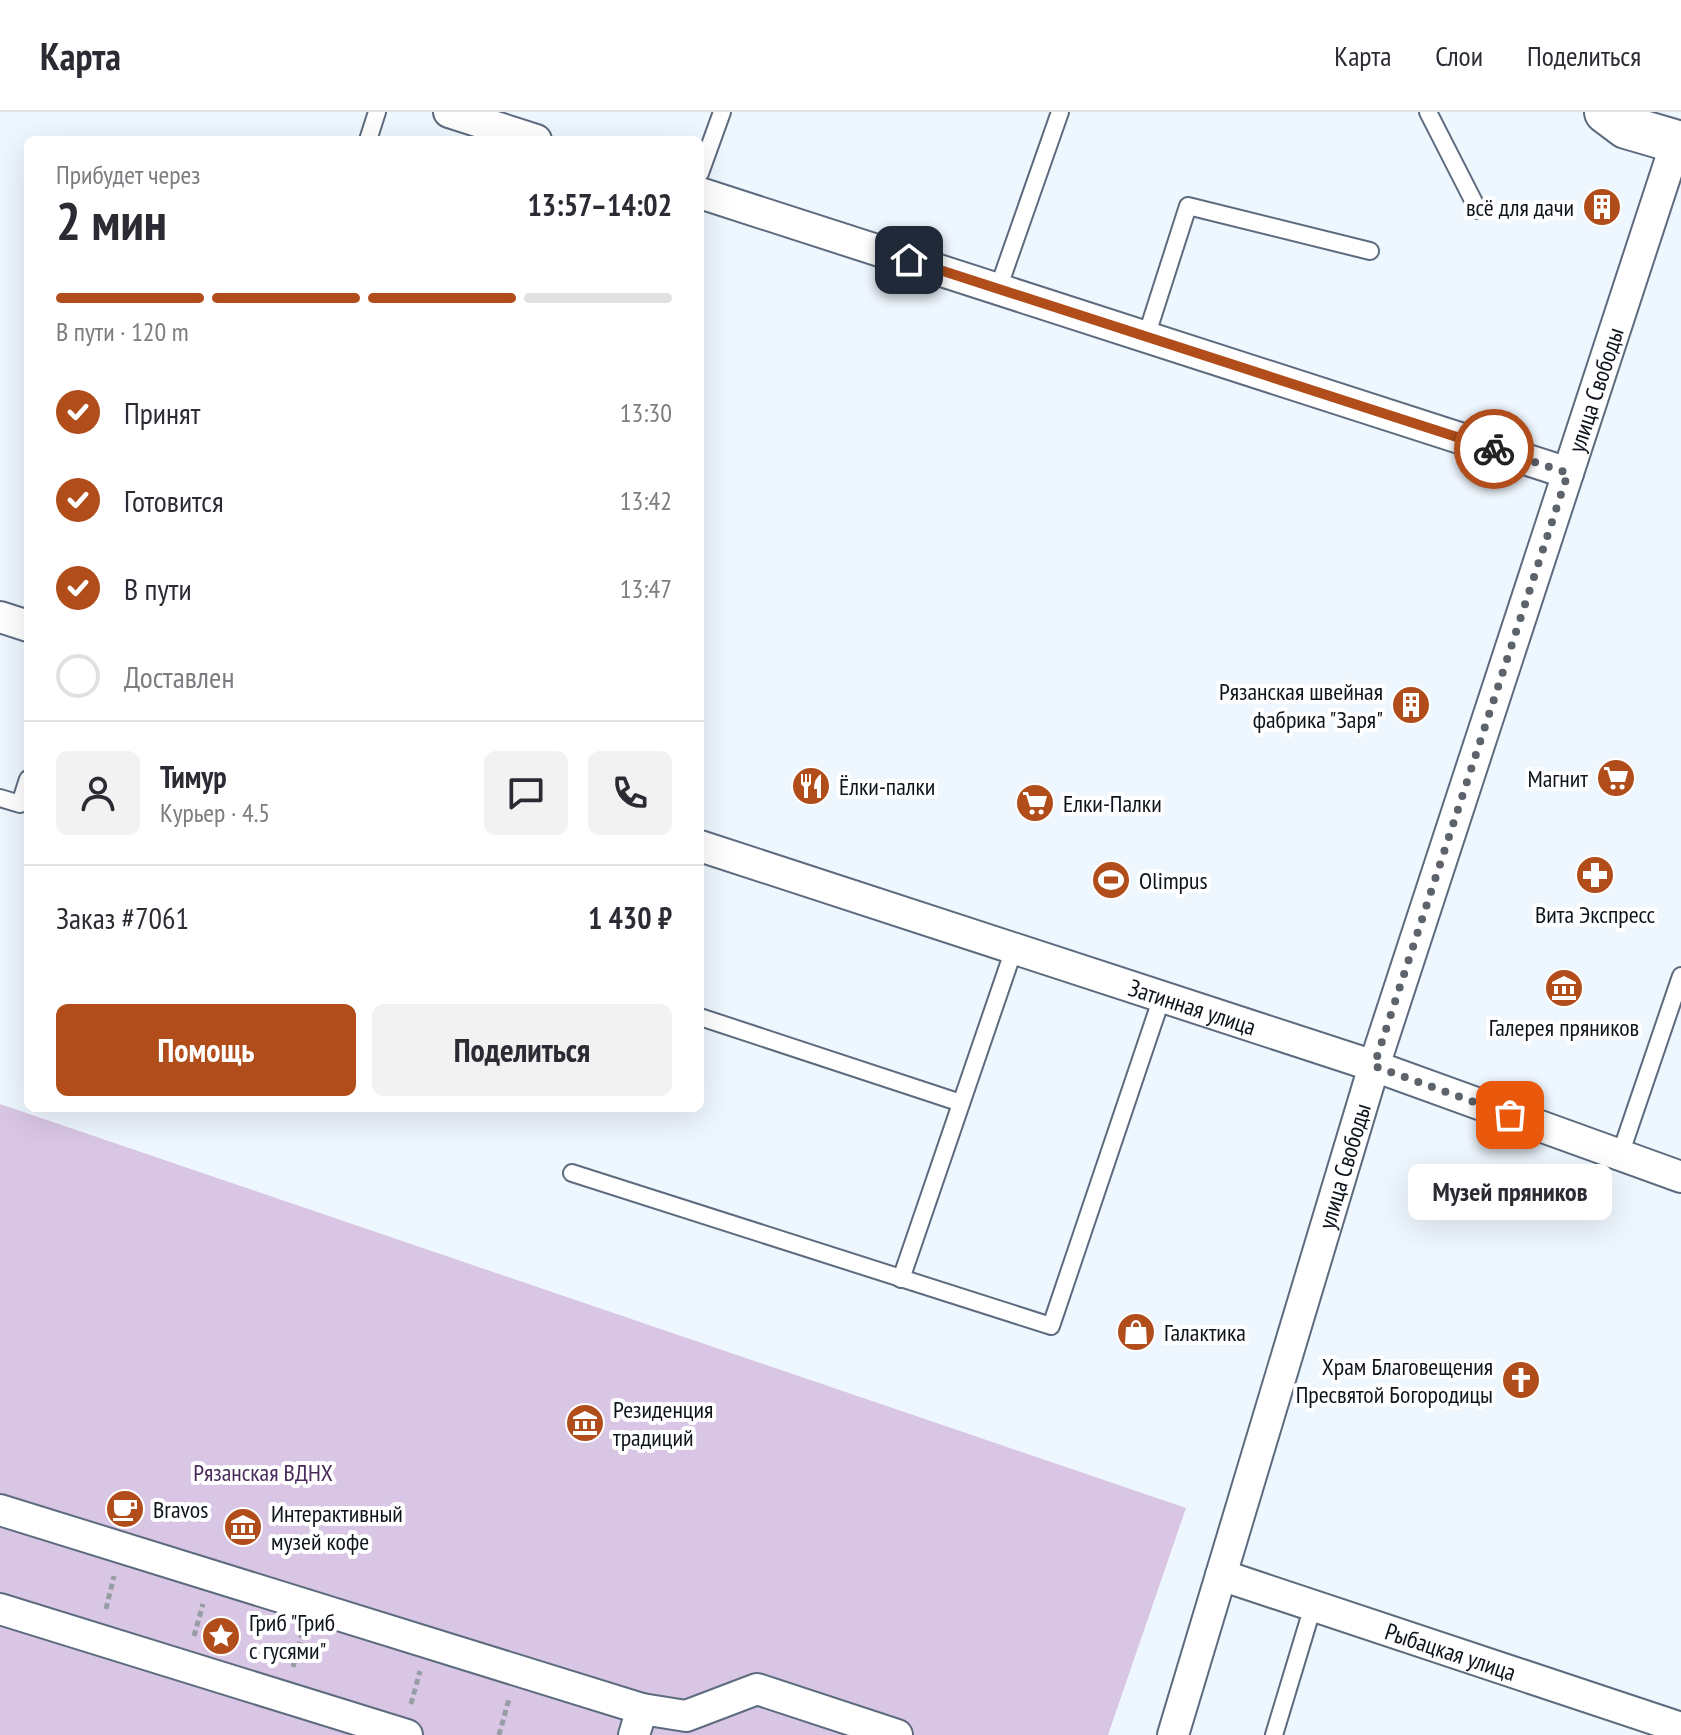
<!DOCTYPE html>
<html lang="ru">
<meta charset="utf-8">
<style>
:root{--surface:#fff;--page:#f2f2f3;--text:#2b2b33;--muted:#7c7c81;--line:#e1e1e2;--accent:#b14d1a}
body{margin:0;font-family:"PT Sans Narrow",sans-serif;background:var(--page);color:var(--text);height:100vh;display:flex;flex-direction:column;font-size:30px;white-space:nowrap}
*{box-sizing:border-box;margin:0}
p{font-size:26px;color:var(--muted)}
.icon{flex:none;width:44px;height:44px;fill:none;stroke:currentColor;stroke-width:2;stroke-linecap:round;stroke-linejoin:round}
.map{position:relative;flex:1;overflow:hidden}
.drawer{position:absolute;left:24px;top:24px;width:680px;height:976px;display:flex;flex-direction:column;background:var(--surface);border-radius:12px;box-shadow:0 8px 32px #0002}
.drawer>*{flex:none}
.pin{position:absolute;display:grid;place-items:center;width:68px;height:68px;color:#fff;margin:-34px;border-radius:16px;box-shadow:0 4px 12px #0006}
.courier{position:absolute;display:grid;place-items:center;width:80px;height:80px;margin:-40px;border:6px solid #b14d1a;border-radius:50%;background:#fff;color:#222;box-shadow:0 2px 10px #0007}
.bubble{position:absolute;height:56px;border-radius:12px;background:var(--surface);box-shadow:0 8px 32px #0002;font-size:26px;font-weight:800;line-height:56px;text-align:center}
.overview em{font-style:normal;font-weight:800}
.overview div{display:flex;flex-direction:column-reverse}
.overview{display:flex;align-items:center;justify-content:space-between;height:136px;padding:0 32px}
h1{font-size:52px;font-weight:800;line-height:60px}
.bar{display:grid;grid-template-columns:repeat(4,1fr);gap:12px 8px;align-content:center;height:96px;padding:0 32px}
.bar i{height:10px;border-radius:6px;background:var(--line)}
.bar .selected{background:var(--accent)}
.bar p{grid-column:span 4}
.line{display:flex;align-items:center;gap:20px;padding:0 32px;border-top:2px solid var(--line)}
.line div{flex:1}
.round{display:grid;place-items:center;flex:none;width:84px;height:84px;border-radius:12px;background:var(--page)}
ol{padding:0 32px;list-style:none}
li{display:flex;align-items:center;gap:24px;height:88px}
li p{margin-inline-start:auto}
li .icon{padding:8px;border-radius:50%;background:var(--accent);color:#fff;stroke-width:4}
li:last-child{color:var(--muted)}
li i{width:44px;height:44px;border:4px solid var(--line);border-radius:50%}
.cta{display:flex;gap:16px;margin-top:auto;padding:16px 32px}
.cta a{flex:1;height:92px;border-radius:12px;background:var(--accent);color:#fff;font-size:32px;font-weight:800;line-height:92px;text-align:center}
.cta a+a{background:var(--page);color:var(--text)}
header{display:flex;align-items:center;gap:48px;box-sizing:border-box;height:112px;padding:0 40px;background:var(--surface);border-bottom:2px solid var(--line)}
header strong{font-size:38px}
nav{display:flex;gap:44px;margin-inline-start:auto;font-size:28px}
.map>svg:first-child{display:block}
.green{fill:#d9c6e5}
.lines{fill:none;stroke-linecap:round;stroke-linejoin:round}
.lane-casing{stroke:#5c6c7e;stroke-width:20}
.street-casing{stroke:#5c6c7e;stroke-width:34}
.secondary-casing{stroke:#5c6c7e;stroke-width:46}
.path{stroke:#969da5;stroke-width:5;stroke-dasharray:6 4;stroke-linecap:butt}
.lane{stroke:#fff;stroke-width:16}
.street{stroke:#fff;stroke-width:30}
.secondary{stroke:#fff;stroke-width:42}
.done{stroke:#5c636a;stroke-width:8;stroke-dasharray:0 14.4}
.route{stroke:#b14d1a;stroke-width:10}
.labels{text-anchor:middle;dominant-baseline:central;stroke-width:8;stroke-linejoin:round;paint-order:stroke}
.poi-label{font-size:24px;fill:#0e141b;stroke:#fff;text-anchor:start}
.street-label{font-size:24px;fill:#0e141b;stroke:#fff}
.park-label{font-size:24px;fill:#4a2b5b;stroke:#fff}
</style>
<header>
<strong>Карта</strong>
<nav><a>Карта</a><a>Слои</a><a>Поделиться</a></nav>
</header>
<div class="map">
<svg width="1681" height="1623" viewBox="0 0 1681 1623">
<rect width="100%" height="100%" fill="#eef6fe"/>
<!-- green -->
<path class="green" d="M0,992L1186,1396L1108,1623H0Z"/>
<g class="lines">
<!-- lane casing -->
<g class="lane-casing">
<g id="lane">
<path d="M1428,0L1478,98"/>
<path d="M368,28L377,0"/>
<path d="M700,61L722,0"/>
<path d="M998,177L1060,0"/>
<path d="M1146,225L1188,94L1370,139"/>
<path d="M0,686L20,692L28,667"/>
<path d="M700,905L961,991"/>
<path d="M1620,1043L1681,864"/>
<path d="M572,1061L1051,1214L1162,885"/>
<path d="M901,1167L1014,837"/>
<path d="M1274,1623L1313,1494"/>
</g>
</g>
<!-- street casing -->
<g class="street-casing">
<g id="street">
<path d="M449,0L536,28"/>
<path d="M700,81L1568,361"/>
<path d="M0,505L28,514"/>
<path id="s1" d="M700,734L1374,954L1681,1065"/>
<path d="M0,1398L642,1597L634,1623"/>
<path id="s2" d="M1221,1463L1681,1616"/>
<path d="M0,1497L407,1623"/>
<path d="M642,1597L686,1604L757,1577L897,1623"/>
<path id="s3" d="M1173,1623L1374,954L1676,31"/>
</g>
</g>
<!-- secondary casing -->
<g class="secondary-casing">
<path id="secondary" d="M1606,0L1626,15L1681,31"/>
</g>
<!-- path -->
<g class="path">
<path d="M106,1497L114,1464"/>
<path d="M194,1524L203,1492"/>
<path d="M293,1555L302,1522"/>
<path d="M411,1592L420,1559"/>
<path d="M499,1623L509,1587"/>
</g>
<!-- lane -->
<use href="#lane" class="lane"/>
<!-- street -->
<use href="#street" class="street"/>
<!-- secondary -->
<use href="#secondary" class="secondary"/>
</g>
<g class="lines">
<!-- done -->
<path class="done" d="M1494,337L1568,361L1374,954L1510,1003"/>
<!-- route -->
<path class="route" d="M909,148L1494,337"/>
</g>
<!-- icons -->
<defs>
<g id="building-disc" transform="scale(2)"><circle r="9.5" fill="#b14d1a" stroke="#fff"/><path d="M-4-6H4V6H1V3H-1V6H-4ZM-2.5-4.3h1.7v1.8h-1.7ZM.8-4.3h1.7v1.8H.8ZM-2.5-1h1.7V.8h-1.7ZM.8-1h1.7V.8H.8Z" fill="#fff"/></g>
<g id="supermarket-disc" transform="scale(2)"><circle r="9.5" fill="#b14d1a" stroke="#fff"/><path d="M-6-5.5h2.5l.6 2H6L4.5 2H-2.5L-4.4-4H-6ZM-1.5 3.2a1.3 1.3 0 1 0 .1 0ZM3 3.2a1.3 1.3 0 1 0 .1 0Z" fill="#fff"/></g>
<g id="restaurant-disc" transform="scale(2)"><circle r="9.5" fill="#b14d1a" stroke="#fff"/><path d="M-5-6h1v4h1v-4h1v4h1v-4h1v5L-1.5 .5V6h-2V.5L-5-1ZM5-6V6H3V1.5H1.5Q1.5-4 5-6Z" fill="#fff"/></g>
<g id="pharmacy-disc" transform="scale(2)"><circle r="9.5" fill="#b14d1a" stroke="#fff"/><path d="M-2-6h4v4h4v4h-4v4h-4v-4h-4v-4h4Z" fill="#fff"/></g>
<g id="stadium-disc" transform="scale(2)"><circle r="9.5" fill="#b14d1a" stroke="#fff"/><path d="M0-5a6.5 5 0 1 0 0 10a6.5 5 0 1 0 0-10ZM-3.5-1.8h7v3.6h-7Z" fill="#fff"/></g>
<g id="museum-disc" transform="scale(2)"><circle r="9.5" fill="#b14d1a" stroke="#fff"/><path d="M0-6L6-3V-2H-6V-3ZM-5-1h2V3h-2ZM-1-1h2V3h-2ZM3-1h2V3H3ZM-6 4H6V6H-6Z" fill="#fff"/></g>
<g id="shop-disc" transform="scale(2)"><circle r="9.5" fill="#b14d1a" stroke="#fff"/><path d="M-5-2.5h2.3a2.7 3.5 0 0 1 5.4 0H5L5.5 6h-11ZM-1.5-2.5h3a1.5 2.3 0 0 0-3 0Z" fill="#fff"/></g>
<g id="church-disc" transform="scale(2)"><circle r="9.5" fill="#b14d1a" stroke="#fff"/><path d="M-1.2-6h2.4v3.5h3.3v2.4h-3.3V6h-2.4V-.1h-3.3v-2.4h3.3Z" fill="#fff"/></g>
<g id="cafe-disc" transform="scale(2)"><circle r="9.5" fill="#b14d1a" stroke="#fff"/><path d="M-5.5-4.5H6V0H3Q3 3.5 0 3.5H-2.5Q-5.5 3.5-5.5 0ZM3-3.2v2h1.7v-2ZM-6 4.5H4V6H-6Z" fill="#fff"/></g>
<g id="sight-disc" transform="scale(2)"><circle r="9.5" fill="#b14d1a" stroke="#fff"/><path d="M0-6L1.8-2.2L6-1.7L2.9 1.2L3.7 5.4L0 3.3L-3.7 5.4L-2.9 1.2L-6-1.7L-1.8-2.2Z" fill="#fff"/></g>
</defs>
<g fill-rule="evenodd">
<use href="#building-disc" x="1602" y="95"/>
<use href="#building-disc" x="1411" y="593"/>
<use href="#supermarket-disc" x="1616" y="666"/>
<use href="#restaurant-disc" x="811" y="674"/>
<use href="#supermarket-disc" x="1035" y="691"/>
<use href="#pharmacy-disc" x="1595" y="763"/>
<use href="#stadium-disc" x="1111" y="768"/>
<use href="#museum-disc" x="1564" y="876"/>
<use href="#shop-disc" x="1136" y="1220"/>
<use href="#church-disc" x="1521" y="1268"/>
<use href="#museum-disc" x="585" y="1311"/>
<use href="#cafe-disc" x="125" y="1397"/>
<use href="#museum-disc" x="243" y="1415"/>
<use href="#sight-disc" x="221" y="1524"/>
</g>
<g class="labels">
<!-- poi labels -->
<g class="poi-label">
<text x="1574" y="95" text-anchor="end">всё для дачи</text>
<text x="1383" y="579" text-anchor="end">Рязанская швейная<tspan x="1383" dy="28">фабрика "Заря"</tspan></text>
<text x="1588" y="666" text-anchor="end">Магнит</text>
<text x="839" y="674">Ёлки-палки</text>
<text x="1063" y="691">Елки-Палки</text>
<text x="1139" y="768">Olimpus</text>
<text x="1595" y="802" text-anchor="middle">Вита Экспресс</text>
<text x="1564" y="915" text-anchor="middle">Галерея пряников</text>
<text x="1164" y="1220">Галактика</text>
<text x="1493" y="1254" text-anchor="end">Храм Благовещения<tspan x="1493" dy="28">Пресвятой Богородицы</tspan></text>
<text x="613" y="1297">Резиденция<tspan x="613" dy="28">традиций</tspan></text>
<text x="153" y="1397">Bravos</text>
<text x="271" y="1401">Интерактивный<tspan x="271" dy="28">музей кофе</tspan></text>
<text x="249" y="1510">Гриб "Гриб<tspan x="249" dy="28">с гусями"</tspan></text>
</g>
<!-- street labels -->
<g class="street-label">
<text stroke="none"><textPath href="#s3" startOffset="1410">улица Свободы</textPath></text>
<text stroke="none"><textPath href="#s1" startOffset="518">Затинная улица</textPath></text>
<text stroke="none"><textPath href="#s3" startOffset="594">улица Свободы</textPath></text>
<text stroke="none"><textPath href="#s2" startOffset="242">Рыбацкая улица</textPath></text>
</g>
<!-- park labels -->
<g class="park-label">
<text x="263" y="1360">Рязанская ВДНХ</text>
</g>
</g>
</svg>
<div class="pin" style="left:1510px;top:1003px;background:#ea580c"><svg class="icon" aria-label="bag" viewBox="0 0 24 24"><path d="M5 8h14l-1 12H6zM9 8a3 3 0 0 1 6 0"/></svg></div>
<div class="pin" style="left:909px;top:148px;background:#1f2937"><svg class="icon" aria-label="home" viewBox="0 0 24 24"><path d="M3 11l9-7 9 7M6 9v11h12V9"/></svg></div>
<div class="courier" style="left:1494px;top:337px"><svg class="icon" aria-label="bike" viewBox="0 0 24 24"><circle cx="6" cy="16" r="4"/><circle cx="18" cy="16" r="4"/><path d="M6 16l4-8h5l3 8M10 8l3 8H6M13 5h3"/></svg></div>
<div class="bubble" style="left:1408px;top:1052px;width:204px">Музей пряников</div>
<section class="drawer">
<div class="overview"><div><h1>2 мин</h1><p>Прибудет через</p></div><em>13:57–14:02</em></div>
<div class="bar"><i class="selected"></i><i class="selected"></i><i class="selected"></i><i></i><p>В пути · 120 m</p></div>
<ol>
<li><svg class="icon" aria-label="check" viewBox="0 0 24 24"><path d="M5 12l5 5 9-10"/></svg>Принят<p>13:30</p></li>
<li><svg class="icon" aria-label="check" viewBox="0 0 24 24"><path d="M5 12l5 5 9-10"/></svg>Готовится<p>13:42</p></li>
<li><svg class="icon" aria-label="check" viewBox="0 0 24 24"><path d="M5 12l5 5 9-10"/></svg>В пути<p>13:47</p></li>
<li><i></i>Доставлен</li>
</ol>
<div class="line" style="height:144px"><a class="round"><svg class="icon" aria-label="person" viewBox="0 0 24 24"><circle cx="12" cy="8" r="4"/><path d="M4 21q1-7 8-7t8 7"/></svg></a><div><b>Тимур</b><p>Курьер · 4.5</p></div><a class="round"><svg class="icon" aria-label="chat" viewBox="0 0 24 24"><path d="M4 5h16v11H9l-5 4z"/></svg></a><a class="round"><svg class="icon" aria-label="phone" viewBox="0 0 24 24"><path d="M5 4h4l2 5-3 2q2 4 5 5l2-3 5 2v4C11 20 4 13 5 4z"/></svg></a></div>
<div class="line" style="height:104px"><div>Заказ #7061</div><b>1 430 ₽</b></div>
<div class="cta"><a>Помощь</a><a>Поделиться</a></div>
</section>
</div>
